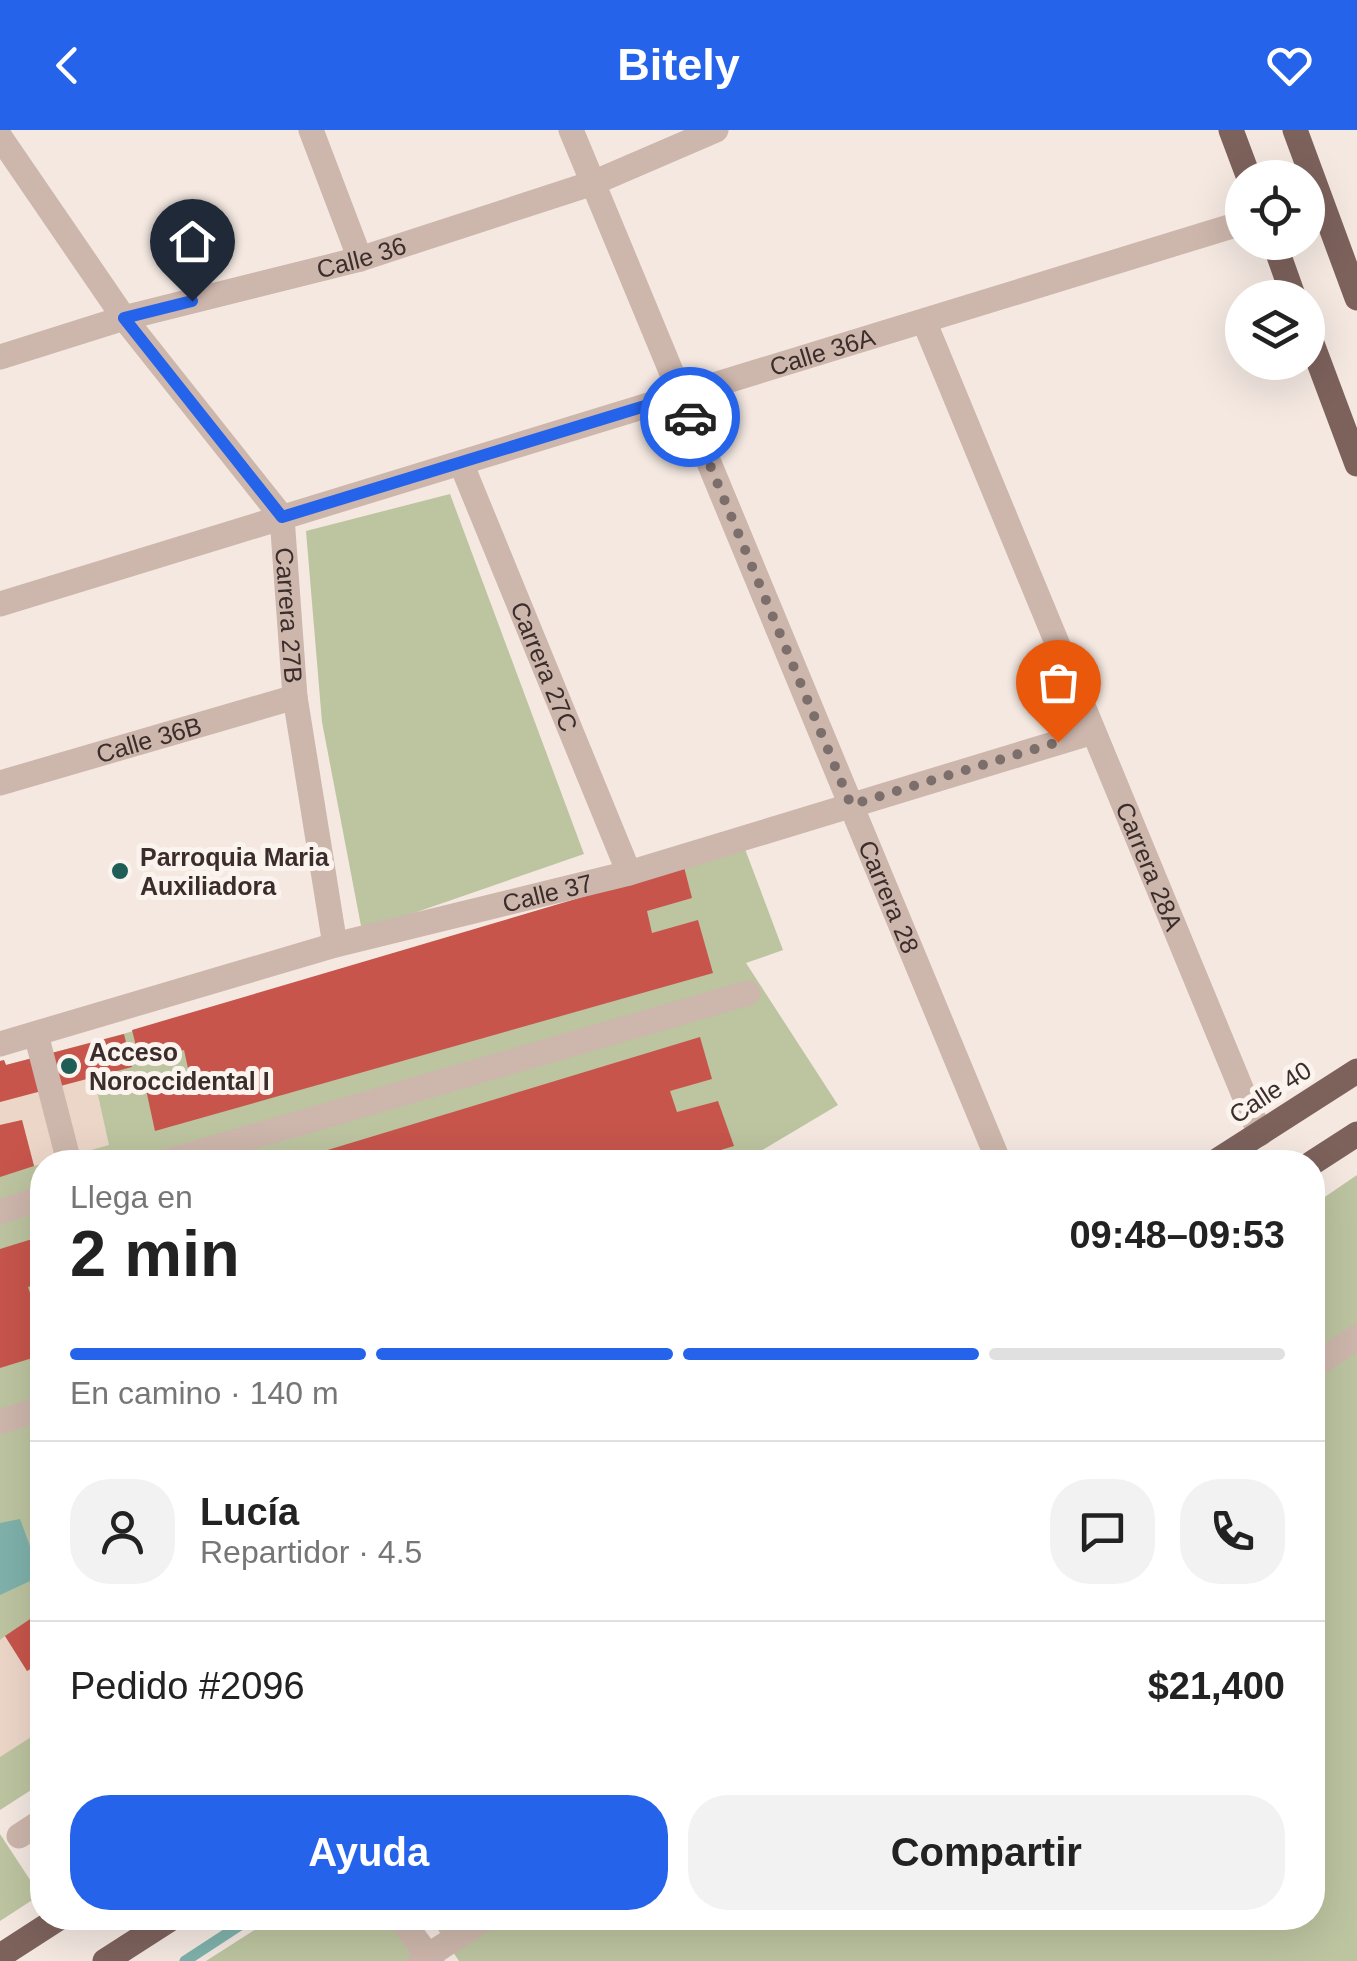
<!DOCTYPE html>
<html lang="es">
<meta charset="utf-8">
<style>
:root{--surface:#fff;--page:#f2f2f2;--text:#222;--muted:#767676;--line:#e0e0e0;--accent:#2563eb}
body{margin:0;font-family:Helvetica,sans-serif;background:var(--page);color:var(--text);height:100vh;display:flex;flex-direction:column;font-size:38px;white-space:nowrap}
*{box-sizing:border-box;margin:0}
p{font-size:32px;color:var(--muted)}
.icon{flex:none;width:55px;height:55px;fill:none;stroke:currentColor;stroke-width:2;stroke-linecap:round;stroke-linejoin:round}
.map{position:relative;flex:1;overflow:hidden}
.details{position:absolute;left:30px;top:1020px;width:1295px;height:780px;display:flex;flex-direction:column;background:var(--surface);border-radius:40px;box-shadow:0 10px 40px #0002}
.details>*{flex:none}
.buttons{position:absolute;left:1225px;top:30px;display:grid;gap:20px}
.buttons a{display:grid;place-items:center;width:100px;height:100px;border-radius:50%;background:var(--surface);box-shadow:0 10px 40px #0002;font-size:50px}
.pin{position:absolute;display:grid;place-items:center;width:85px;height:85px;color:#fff;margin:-102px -42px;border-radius:50% 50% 50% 0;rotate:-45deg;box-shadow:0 0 10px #0007}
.pin .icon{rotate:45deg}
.courier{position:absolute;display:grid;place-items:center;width:100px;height:100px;margin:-50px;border:8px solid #2563eb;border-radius:50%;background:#fff;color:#222;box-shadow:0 2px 12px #0007}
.summary em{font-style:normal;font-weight:700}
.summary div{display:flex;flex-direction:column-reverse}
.summary{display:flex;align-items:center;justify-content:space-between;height:170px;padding:0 40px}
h1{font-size:65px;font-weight:700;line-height:75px}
.bar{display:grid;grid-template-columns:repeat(4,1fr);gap:15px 10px;align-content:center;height:120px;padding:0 40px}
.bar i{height:12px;border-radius:8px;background:var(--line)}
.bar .active{background:var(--accent)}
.bar p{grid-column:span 4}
.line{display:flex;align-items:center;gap:25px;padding:0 40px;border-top:2px solid var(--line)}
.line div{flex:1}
.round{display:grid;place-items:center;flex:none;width:105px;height:105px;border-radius:40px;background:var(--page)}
.primary-button{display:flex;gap:20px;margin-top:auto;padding:20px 40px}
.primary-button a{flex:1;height:115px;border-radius:40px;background:var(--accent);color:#fff;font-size:40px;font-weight:700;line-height:115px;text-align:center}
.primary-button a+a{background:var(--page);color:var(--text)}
header{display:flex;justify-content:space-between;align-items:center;height:130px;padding:0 40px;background:var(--accent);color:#fff;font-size:45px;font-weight:700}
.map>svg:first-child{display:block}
.green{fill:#bdc4a0}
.plaza{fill:#ecd6c8}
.water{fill:#7fb1ab}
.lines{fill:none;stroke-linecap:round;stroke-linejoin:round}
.stream{stroke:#7fb1ab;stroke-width:11}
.building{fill:#c7554c}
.minor{stroke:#cdb6ac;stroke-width:25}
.major{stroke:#7d625c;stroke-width:25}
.done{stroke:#7c6e6b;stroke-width:10;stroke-dasharray:0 18}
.route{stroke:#2563eb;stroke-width:12}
.poi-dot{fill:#1f5d57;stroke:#fbf3ee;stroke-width:4}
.labels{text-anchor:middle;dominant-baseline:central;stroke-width:10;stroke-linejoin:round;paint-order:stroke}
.street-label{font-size:25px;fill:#3b2d2b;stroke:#fbf3ee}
.poi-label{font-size:25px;font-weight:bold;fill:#3b2d2b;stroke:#fbf3ee;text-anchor:start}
</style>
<header><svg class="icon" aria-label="back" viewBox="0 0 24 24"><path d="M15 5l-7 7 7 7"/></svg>Bitely<svg class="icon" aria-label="heart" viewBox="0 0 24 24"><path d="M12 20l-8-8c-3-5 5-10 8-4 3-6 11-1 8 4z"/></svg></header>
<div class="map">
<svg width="1357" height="1831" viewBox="0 0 1357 1831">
<rect width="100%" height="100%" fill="#f4e8e1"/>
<!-- green -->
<g class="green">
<path d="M450,364L584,724L362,801L322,592L306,401Z"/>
<path d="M745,719L783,820L746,833L838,975L742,1032H42V1653L0,1680V931L4,930L6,935L123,904Z"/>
<path d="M1357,1045V1831H459L430,1788H1312L1313,1075Z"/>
<path d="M0,1704L40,1765L0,1791Z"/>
<path d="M273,1788H396L425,1831H206Z"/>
</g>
<!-- plaza -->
<g class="plaza">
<path d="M94,947L109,1015L34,1036L22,990L0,995V972Z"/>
<path d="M5,1506L27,1541L42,1532V1600L0,1627V1510Z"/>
</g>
<!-- water -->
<path class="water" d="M20,1389L41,1446L0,1465V1393Z"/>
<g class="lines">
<!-- stream -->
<path class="stream" d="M185,1831L251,1788"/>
</g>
<!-- building -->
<g class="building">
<path d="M684,737L692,768L647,781L652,803L698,790L713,843L155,1001L145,955L189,943L184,920L140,932L132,900Z"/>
<path d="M124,904L132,937L0,972V931L4,930L6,935Z"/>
<path d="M700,907L712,949L670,961L677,982L718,971L734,1016L680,1032H288Z"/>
<path d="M22,990L34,1036L0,1047V995Z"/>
<path d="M758,1023L765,1032H742Z"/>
<path d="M42,1106V1153L28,1157L33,1172L42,1170V1225L0,1238V1119Z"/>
<path d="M42,1351V1388L30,1355Z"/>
<path d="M42,1481V1532L27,1541L5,1506Z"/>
</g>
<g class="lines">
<!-- minor -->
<g class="minor">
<path d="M311,0L360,129"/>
<path id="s1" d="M571,0L999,1032"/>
<path id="s2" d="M0,7L124,188L282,387L295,567L335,815"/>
<path id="s3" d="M924,191L1260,1004"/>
<path id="s4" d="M0,227L124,188L360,129L593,53L716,0"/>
<path id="s5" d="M461,333L629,743"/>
<path id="s6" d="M0,474L1242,93"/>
<path id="s7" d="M0,653L295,567"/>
<path d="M36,904L69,1032"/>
<path id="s8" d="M0,914L335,815L629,743L1093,602"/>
<path d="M165,1032L748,863"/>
<path d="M0,1082L42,1068"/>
<path d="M1312,1237L1357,1207"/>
<path d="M0,1292L42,1278"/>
<path d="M19,1706L42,1691"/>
<path d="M400,1788L432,1831"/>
<path d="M420,1831L486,1788"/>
</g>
<!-- major -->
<g class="major">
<path d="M1231,0L1249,48"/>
<path d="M1295,0L1357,168"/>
<path d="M1274,112L1294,168"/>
<path d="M1308,203L1357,334"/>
<path d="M1215,1032L1357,941"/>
<path d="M1312,1033L1357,1004"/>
<path d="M0,1826L59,1788"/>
<path d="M105,1831L172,1788"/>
</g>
</g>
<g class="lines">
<!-- done -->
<path class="done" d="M690,287L851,675L1058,612"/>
<!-- route -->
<path class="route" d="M192,171L124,188L282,387L681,265L690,287"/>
</g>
<!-- markers -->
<g class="poi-dot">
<circle cx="120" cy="741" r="10"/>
<circle cx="69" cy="936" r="10"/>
</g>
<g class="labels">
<!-- street labels -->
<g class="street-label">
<text stroke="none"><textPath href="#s4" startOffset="375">Calle 36</textPath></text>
<text stroke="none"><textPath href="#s6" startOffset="860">Calle 36A</textPath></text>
<text stroke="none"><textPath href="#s2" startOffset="572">Carrera 27B</textPath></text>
<text stroke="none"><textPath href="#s5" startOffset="220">Carrera 27C</textPath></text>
<text stroke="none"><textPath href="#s7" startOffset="155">Calle 36B</textPath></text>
<text stroke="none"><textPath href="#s3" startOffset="590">Carrera 28A</textPath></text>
<text stroke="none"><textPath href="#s8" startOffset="568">Calle 37</textPath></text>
<text stroke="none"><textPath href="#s1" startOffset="830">Carrera 28</textPath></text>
<text transform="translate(1270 962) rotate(-33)">Calle 40</text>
</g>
<!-- poi labels -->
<g class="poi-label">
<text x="140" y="727">Parroquia Maria<tspan x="140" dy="29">Auxiliadora</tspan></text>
<text x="89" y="922">Acceso<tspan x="89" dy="29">Noroccidental I</tspan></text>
</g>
</g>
</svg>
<div class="buttons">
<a><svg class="icon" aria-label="locate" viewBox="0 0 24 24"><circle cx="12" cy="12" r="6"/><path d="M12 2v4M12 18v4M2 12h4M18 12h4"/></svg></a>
<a><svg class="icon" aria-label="layers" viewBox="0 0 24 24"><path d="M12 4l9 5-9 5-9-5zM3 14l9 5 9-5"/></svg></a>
</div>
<div class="pin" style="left:1058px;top:612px;background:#ea580c"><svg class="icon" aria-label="bag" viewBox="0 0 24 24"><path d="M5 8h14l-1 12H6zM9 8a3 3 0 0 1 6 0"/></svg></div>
<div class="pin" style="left:192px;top:171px;background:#1f2937"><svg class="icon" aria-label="home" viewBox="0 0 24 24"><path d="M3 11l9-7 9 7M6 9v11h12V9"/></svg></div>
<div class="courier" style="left:690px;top:287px"><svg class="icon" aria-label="car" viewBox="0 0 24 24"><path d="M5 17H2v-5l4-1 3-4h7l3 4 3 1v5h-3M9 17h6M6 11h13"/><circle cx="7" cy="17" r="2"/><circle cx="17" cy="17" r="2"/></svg></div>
<section class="details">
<div class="summary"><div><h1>2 min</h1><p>Llega en</p></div><em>09:48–09:53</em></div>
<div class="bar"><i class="active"></i><i class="active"></i><i class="active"></i><i></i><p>En camino · 140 m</p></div>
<div class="line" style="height:180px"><a class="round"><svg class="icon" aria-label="person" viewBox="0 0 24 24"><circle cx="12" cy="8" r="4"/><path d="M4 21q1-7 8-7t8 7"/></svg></a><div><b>Lucía</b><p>Repartidor · 4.5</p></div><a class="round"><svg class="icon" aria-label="chat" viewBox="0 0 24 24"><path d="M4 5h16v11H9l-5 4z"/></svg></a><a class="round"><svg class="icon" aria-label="phone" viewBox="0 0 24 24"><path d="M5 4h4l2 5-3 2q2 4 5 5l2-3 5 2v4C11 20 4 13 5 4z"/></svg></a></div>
<div class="line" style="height:130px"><div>Pedido #2096</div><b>$21,400</b></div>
<div class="primary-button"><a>Ayuda</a><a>Compartir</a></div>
</section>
</div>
